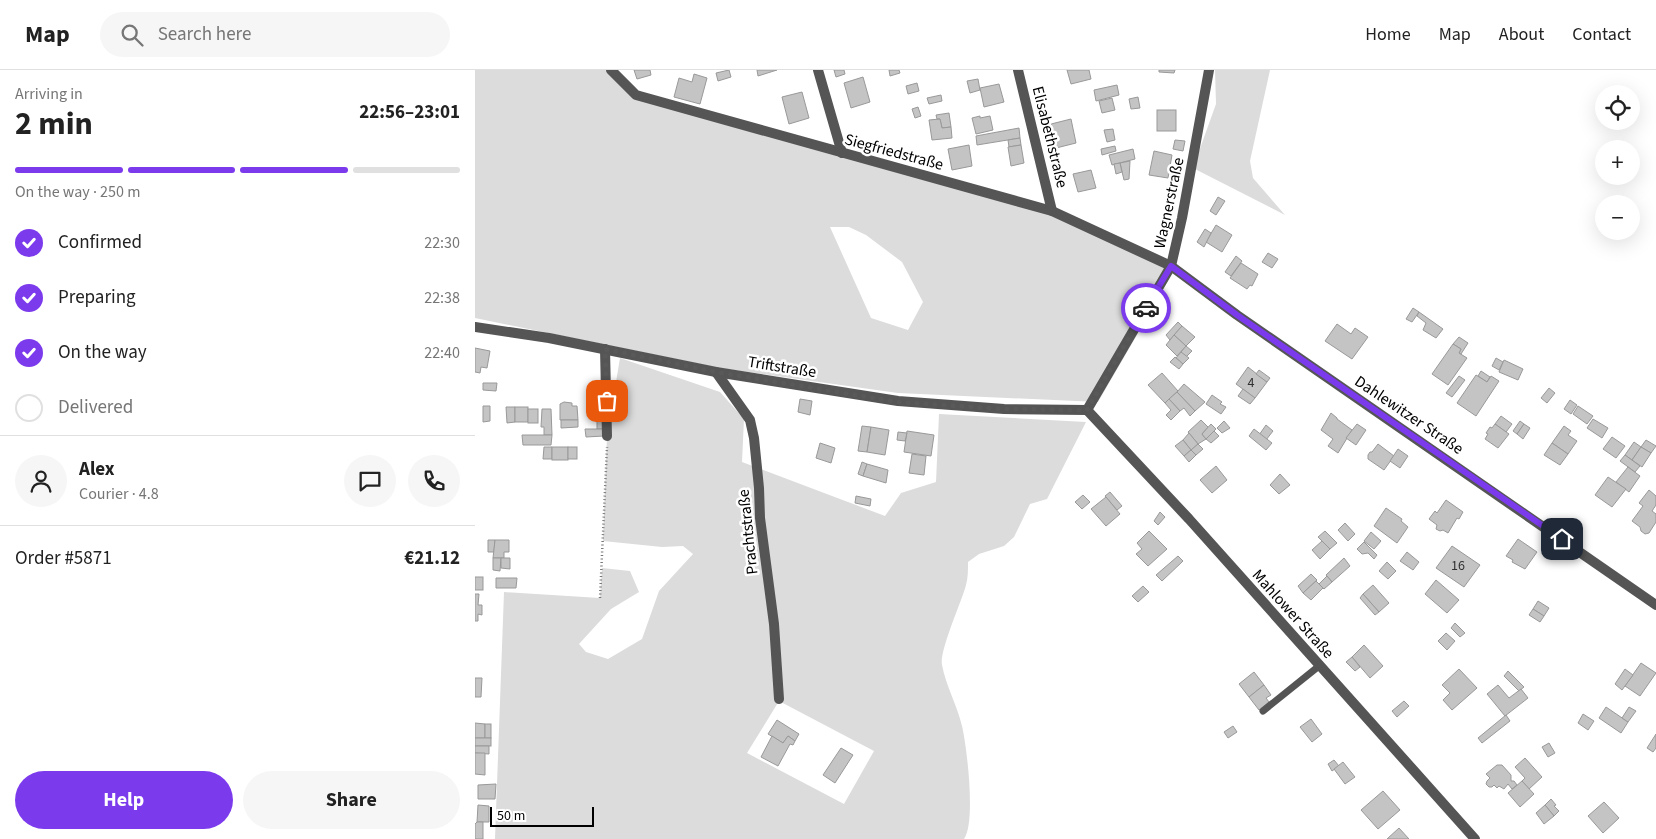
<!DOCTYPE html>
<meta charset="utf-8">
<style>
:root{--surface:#fff;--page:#f6f6f6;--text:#222;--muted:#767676;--line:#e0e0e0;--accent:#7c3aed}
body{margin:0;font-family:"Source Sans 3",sans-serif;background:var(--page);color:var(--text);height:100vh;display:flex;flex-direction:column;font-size:19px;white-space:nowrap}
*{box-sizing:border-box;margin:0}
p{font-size:16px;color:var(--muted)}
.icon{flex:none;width:28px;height:28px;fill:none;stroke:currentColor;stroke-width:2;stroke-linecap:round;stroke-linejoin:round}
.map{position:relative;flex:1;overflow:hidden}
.sheet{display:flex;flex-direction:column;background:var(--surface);width:475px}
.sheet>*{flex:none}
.fabs{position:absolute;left:1120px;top:15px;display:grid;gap:10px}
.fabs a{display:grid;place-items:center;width:45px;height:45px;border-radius:50%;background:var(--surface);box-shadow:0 5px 20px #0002;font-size:25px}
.scale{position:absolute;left:15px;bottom:12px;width:104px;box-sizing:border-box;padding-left:5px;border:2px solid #000;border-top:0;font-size:14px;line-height:18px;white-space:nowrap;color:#000;-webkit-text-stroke:4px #fff;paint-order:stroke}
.pin{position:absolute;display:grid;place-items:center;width:42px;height:42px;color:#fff;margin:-21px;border-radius:10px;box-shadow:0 2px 8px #0006}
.courier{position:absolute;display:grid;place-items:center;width:50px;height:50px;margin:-25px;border:4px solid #7c3aed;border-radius:50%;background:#fff;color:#222;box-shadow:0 1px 6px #0007}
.overview em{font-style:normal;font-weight:700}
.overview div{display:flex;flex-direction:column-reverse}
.overview{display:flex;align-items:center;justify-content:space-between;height:85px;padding:0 15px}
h1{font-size:32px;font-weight:700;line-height:38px}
.bar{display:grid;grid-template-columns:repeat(4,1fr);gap:8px 5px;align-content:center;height:60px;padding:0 15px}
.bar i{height:6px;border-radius:4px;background:var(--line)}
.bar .selected{background:var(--accent)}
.bar p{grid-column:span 4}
.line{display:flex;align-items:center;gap:12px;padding:0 15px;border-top:1px solid var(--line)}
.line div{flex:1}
.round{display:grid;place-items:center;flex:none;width:52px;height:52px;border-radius:26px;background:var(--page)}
ol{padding:0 15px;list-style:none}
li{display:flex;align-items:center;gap:15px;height:55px}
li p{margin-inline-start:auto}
li .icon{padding:5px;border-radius:50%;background:var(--accent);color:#fff;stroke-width:4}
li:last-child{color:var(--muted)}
li i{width:28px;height:28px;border:2px solid var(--line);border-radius:50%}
.button{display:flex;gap:10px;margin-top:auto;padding:10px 15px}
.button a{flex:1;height:58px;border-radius:30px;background:var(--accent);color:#fff;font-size:20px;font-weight:700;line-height:58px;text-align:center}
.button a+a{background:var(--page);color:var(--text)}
header{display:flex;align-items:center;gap:30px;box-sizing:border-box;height:70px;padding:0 25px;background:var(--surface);border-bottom:1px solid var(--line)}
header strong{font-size:24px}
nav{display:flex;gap:28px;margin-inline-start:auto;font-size:18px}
.search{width:350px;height:45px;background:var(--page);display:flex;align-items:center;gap:12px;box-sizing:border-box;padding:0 18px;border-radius:28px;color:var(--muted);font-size:19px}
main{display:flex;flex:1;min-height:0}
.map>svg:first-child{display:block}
.green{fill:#dcdcdc;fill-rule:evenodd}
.building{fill:#c4c4c4;stroke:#999}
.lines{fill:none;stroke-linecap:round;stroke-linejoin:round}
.path{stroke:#777;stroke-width:2.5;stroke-dasharray:1 2.5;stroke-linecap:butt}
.service{stroke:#555;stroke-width:7}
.minor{stroke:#555;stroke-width:10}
.done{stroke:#595959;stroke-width:5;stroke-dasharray:0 9}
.route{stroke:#7c3aed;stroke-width:6}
.labels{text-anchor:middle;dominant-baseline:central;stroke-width:5;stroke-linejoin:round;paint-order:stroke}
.number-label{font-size:14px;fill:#313131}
.street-label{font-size:16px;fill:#000;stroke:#fff}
</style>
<header>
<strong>Map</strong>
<div class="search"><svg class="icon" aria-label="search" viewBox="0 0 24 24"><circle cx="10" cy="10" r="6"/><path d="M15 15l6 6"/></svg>Search here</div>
<nav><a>Home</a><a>Map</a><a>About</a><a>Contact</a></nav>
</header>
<main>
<section class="sheet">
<div class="overview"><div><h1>2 min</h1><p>Arriving in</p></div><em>22:56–23:01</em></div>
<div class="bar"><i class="selected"></i><i class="selected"></i><i class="selected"></i><i></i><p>On the way · 250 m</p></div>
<ol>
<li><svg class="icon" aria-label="check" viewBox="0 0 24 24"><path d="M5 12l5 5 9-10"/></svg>Confirmed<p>22:30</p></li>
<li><svg class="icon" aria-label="check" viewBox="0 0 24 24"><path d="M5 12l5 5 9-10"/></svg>Preparing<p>22:38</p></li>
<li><svg class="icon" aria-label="check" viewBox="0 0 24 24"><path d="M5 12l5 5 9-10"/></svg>On the way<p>22:40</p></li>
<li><i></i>Delivered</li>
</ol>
<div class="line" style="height:90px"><a class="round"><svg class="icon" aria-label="person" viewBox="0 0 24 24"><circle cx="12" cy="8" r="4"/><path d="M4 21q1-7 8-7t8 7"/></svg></a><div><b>Alex</b><p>Courier · 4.8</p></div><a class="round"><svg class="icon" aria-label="chat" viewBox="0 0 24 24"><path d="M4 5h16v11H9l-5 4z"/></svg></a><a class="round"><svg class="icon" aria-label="phone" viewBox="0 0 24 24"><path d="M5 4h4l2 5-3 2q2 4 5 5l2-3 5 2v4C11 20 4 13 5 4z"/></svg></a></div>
<div class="line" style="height:65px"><div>Order #5871</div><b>€21.12</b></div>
<div class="button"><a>Help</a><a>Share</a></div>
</section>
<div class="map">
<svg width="1181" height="769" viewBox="0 0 1181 769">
<rect width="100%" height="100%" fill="#fff"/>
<!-- green -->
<g class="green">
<path d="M0,0H136L161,25L577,141L696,196L662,265L623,332L423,323L245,298L0,248ZM355,157H374L391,165L427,192L448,232L433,260L396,248Z"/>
<path d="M740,0H795L775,91L778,108L810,145L718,98L741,34Z"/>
<path d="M145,288L245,322L269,349L267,392L410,446L426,423L461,412L464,344L611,352L572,429L555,434L539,467L529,476L504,484L493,492C493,500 493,508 491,515C487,531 464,581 467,595C471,616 482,635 487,656C492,677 501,753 489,769H20L29,522L125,528L127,498L155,501L164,522L136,539L104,574L111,582L133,589L167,569L184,521L218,484L208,476L187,477L128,471L132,366ZM304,631L399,681L369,734L272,683Z"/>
</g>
<!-- building -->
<g class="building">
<path d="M159,0H175L176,5L162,9Z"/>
<path d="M254,0L256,7L243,11L241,3Z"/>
<path d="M282,0H302L283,6Z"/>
<path d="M359,0H369L370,4L361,7Z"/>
<path d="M414,0H424L425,3L415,6Z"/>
<path d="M592,0H614L616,9L596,14Z"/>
<path d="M684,0H700L699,3L684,2Z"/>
<path d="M219,4L232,8L225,34L199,27L204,8L217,12Z"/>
<path d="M388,7L395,32L376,38L369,13Z"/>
<path d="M503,9L505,20L495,23L492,11Z"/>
<path d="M442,13L444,21L433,24L431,16Z"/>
<path d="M524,14L529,32L509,37L505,18Z"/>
<path d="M642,15L644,25L621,31L619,20Z"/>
<path d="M327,22L334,48L314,54L307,27Z"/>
<path d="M466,25L467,31L454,34L452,28Z"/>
<path d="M663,27L665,38L656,39L654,29Z"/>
<path d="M637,28L640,40L627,43L624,31Z"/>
<path d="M443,37L446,46L440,48L437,39Z"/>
<rect x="682" y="40" width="19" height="21"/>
<path d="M474,43L476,57L467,58L465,49H462L461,45Z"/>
<path d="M505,46V48L515,46L518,60L501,64L497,48Z"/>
<path d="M465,49L467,58L476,57L477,68L457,70L454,50Z"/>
<path d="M596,49L601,73L581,78L576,54Z"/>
<path d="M544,58L545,68L502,75L501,66Z"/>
<path d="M638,59L640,70L632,72L629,60Z"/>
<path d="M545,68L546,75L534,77L533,70Z"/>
<path d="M700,70L710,71L708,81L698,79Z"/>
<path d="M494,75L497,96L477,100L473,79Z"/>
<path d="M546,75L549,93L536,96L533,77Z"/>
<path d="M640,76L641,81L627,85L626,79Z"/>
<path d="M658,79L660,89L637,95L634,85Z"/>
<path d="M679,81L697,85L693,108L674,105Z"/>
<path d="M655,91L654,109L649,110L645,93Z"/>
<path d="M645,93L647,102L641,104L639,94Z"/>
<path d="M616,100L621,118L603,122L598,104Z"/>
<path d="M743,127L750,131L741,145L735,141Z"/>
<path d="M741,155L757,165L747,182L731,172Z"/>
<path d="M730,159L736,163L729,177L722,172Z"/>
<path d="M793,183L803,189L797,198L787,192Z"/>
<path d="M761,186L767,191L756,206L750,202Z"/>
<path d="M766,193L783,204L777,216L775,215L772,219L755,208Z"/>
<path d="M938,238L944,242L937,252L931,249Z"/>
<path d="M944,242L968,259L961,268L948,260L951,253L942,246Z"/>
<path d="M703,252L707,256L695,270L691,265Z"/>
<path d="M862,254L876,264L880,258L893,267L877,289L850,271Z"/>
<path d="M707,256L720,267L711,276L699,265Z"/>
<path d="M699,265L711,276L702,286L691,275Z"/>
<path d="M984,267L993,273L986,284L984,283L986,279L978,274Z"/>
<path d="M978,274L986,279L984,283L992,288L973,315L957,304Z"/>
<path d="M711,276L717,281L711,287L706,282Z"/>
<path d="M0,278L15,281L12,298L6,297L5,303L0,302Z"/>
<path d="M706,282L714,288L708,294L701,288Z"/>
<path d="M700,287L708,294L704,299L695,292Z"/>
<path d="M1021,288L1028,292L1024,300L1017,296Z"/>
<path d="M1029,290L1048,299L1043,310L1024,302Z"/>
<path d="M773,297L792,312L780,328L761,314Z"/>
<path d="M784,300L795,308L792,312L781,304Z"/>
<path d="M1006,301L1015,307L1012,312L1003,306Z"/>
<path d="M687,303L703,321L690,333L673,315Z"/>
<path d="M1001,305L1012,312L1016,306L1024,311L1001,346L982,333Z"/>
<path d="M984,306L990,310L977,327L971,323Z"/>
<path d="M8,313H22L21,321L8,320Z"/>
<path d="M709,314L730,332L720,341L702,322Z"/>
<path d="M1074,318L1080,323L1072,333L1066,328Z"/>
<path d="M768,319L780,328L775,334L763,326Z"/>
<path d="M702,322L720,341L715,346L709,338L705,341L694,329Z"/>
<path d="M737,325L747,332L745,334L751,337L746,344L731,334Z"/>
<path d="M325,329L337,331L335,345L323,342Z"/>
<path d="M694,329L705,341L696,350L691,345L696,340L690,333Z"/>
<path d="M1095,330L1102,335L1096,344L1089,339Z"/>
<path d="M89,332L97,333V336H102L103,350H85V334Z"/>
<path d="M8,336H15V351L8,352Z"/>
<path d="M1103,336L1118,346L1112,354L1098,344Z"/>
<path d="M31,337H40V352L32,353Z"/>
<rect x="40" y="337" width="13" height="15"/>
<rect x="53" y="339" width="10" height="14"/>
<path d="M67,339H76L77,365H69V357H66Z"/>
<path d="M856,343L862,348V349L877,360L863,383L853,376L858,369L846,360Z"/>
<path d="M1026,346L1037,354L1031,362L1020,354Z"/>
<rect x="122" y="347" width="7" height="12"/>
<path d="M1118,349L1133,358L1127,368L1112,358Z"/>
<path d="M86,350H103V357L86,358Z"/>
<path d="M726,350L733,357L727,364L731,369L723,374L713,362Z"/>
<path d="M749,351L755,358L747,363L742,358Z"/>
<path d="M1045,351L1049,354L1042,364L1038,361Z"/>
<path d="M736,354L741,359L731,369L727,364Z"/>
<path d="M882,354L891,360L881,375L871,368Z"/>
<path d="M1020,354L1034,364L1023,378L1010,369L1013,364L1011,363L1015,357L1017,358Z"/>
<path d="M1049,354L1055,358L1048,369L1042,364Z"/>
<path d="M791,355L798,361L791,370L784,365Z"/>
<path d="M387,356L396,357L392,382L383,381Z"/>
<path d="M1089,356L1096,361L1093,365L1102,371L1093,384L1077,373Z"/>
<path d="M396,357L414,360L410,385L392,382Z"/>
<path d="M110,359H129V366L111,367Z"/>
<path d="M779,359L797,373L791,380L774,366Z"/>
<path d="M432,361L459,365L456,386L429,382Z"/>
<path d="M739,361L744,366L736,373L731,369Z"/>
<path d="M423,362L432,363L430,371L422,370Z"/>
<path d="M714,363L723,374L716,380L708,370Z"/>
<path d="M47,365H77L76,375H48Z"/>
<path d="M1137,367L1150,376L1141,388L1128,379Z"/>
<path d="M708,370L716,380L709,386L700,376Z"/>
<path d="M1171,370L1181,376L1176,383L1166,377Z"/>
<path d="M1159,372L1166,377L1157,390L1150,385Z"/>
<path d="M345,373L360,378L356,393L341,388Z"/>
<path d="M1077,373L1093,384L1085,395L1069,385Z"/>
<path d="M723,374L728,379L721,385L716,380Z"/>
<path d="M903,374L919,386L909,400L893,389V385L895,382H897Z"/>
<path d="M69,377H77V389H68Z"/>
<rect x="77" y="377" width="16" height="13"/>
<rect x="93" y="377" width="9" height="12"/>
<path d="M1166,377L1176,383L1167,397L1157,390Z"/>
<path d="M923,379L933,386L925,398L915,391Z"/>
<path d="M716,380L721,385L714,392L709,386Z"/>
<path d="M437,384L451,386L449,405L434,403Z"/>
<path d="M1150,385L1165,396L1160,402L1145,391Z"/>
<path d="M387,392L392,394L388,406L383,404Z"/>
<path d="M392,394L413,400L411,413L388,406Z"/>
<path d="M741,396L752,410L737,423L725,410Z"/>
<path d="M1153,397L1165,406L1154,422L1141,412Z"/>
<path d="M805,404L815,415L804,424L795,415Z"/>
<path d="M1133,407L1151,419L1137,437L1120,425Z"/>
<path d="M1174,420L1181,426V435L1177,441L1181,444V452L1174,463L1170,464L1166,461L1165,457L1157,451L1168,436L1164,433Z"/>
<path d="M635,422L647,436L642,440L630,426Z"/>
<path d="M608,425L615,432L607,439L600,432Z"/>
<path d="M381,426L396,429L395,436L380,433Z"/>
<path d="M631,427L645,444L631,456L616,439Z"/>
<path d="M971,430L988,442L984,449L982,448L973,463L968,460L965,461L961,459L962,455L954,449L960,441L962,443Z"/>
<path d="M911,438L927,449L926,451L933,457L922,473L899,456Z"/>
<path d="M685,442L690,447L683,455L679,451Z"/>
<path d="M870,453L880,464L873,471L863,460Z"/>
<path d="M674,461L692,479L673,496L661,484L667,479L662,473Z"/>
<path d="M850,461L862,473L855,479L843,467Z"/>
<path d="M896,462L906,471L899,479L889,471Z"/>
<path d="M1043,469L1062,482L1050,499L1037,492L1038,490L1031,486Z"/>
<path d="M13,470H20L19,482H13Z"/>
<path d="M20,470H34V482H29V488H18Z"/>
<path d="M847,471L855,479L845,489L837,480Z"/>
<path d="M889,472L902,485L899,489L893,483L887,484L882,479Z"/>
<path d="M977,476L1005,495L989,517L961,498Z"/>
<path d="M932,482L944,492L938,500L925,491Z"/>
<path d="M703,486L708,491L687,511L681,505Z"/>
<path d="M18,488H26L25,501L18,500Z"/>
<path d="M26,488H35V499L26,498Z"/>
<path d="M869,488L875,496L857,512L851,505Z"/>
<path d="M912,492L921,501L913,509L904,501Z"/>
<path d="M836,504L842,510L828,523L823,516Z"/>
<path d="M852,506L857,512L849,519L844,514Z"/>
<rect x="0" y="507" width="8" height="13"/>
<path d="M21,508H42L41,518H21Z"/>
<path d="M961,510L984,530L972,543L950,524Z"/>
<path d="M841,511L848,518L836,530L828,523Z"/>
<path d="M898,515L914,533L904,542L888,524Z"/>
<path d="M668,516L674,522L663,532L657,526Z"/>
<path d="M0,524H4L3,535H7V545L3,544V551H0Z"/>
<path d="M888,524L904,542L900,545L885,528Z"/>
<path d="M1063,531L1074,538L1069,546L1058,539Z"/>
<path d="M1058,539L1069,546L1065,552L1054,545Z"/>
<path d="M980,553L990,563L985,567L976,558Z"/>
<path d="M971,563L980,571L972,580L963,571Z"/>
<path d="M889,575L908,596L895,608L877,587Z"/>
<path d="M877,587L885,597L880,601L871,592Z"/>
<path d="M1166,593L1181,603L1165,626L1150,616Z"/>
<path d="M984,599L1002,618L977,640L968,630L975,623L967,615Z"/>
<path d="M1150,599L1158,605L1147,620L1140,614Z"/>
<path d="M1033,601L1049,617L1044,621L1029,606Z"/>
<path d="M779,602L789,615L774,627L764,614Z"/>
<path d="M0,608H7L6,627H0Z"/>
<path d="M789,615L796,625L791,628L794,632L784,640L774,627Z"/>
<path d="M1023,615L1034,628L1046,619L1053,628L1030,646L1012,624Z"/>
<path d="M929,631L934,636L922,647L917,641Z"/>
<path d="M1131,637L1153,652L1146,663L1124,648Z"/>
<path d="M1154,637L1161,641L1153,652L1147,648Z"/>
<path d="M1108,644L1119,651L1113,660L1103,653Z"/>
<path d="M1031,645L1035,651L1007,673L1003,668Z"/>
<path d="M836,649L847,664L837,672L825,657Z"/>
<path d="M302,650L324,664L320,671L313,666L308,673L293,664Z"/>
<path d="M0,653L10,654V668H0Z"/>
<rect x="10" y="654" width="6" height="14"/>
<path d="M758,656L762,662L753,668L749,662Z"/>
<path d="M1181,664V678L1178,682L1172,678Z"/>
<path d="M297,666L308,673L313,666L320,671L318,675L315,674L303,696L286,687Z"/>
<rect x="0" y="668" width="16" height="8"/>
<path d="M1074,673L1080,683L1073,687L1067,677Z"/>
<path d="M0,676H14V684L0,683Z"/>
<path d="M366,678L378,685L360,713L348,705Z"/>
<path d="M0,683H10V705L0,704Z"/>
<path d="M1050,688L1067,707L1054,719L1047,711L1050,708L1040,697Z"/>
<path d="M859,690L864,696L857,701L853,694Z"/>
<path d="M868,692L880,707L870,714L859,699Z"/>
<path d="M1022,695H1027L1036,705V711H1039L1042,715L1037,719L1033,714L1029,719L1024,716L1022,718L1019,715L1017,717H1014L1011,714L1012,711L1015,708L1011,704Z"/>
<path d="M1047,711L1059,724L1045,737L1033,723Z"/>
<path d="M21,714L20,729H3V715Z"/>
<path d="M908,721L925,740L903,759L886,740Z"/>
<path d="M1076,729L1081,735L1079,736L1084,741L1079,746L1070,735Z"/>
<path d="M1129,732L1144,748L1128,763L1113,746Z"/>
<path d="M3,735L14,736V752H2Z"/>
<path d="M1070,735L1079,746L1069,754L1061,743Z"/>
<path d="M2,752H8V769H0V754Z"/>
<path d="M924,758L934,769H912Z"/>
</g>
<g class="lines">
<!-- path -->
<path class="path" d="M125,528L132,377"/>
<!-- service -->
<path class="service" d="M788,641L844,596"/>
<!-- minor -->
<g class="minor">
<path d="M136,0L161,25L577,141L696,196L762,245L1181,535"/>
<path d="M343,0L367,83"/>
<path d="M543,0L577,141"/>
<path d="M0,257L74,268L241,302L423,331L529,339L612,340"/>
<path d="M130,279L132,366"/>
<path d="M241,302L275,350L279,368L284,418L285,448L299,554L304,629"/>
<path d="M612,340L714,449L1000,769"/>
<path d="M612,340L696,196L707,148L734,0"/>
</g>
</g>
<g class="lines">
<!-- done -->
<path class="done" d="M132,331L130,279L241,302L423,332L529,339L612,340L671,238"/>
<!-- route -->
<path class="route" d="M671,238L696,196L762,245L1087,469"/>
</g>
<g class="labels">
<!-- number labels -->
<g class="number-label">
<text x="776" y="313">4</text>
<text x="983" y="496">16</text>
</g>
<!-- street labels -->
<g class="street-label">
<text transform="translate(575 67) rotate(76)">Elisabethstraße</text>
<text transform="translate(419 82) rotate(15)">Siegfriedstraße</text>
<text transform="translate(694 133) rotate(-78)">Wagnerstraße</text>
<text transform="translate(307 297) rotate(9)">Triftstraße</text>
<text transform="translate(934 345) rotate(34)">Dahlewitzer Straße</text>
<text transform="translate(273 462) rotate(-96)">Prachtstraße</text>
<text transform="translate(818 544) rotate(48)">Mahlower Straße</text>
</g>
</g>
</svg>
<div class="fabs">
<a><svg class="icon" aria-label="locate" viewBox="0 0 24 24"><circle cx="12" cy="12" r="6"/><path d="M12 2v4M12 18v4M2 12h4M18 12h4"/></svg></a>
<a>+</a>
<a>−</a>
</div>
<div class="scale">50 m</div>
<div class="pin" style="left:132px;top:331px;background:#ea580c"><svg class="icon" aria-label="bag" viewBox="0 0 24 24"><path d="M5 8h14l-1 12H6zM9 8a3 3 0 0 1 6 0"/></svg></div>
<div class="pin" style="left:1087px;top:469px;background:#1f2937"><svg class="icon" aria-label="home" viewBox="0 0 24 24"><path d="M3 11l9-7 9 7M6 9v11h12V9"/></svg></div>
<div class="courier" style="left:671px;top:238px"><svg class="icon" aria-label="car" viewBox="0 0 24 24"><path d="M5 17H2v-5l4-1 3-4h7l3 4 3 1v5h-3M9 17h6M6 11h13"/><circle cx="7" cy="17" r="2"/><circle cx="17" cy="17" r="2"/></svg></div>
</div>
</main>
